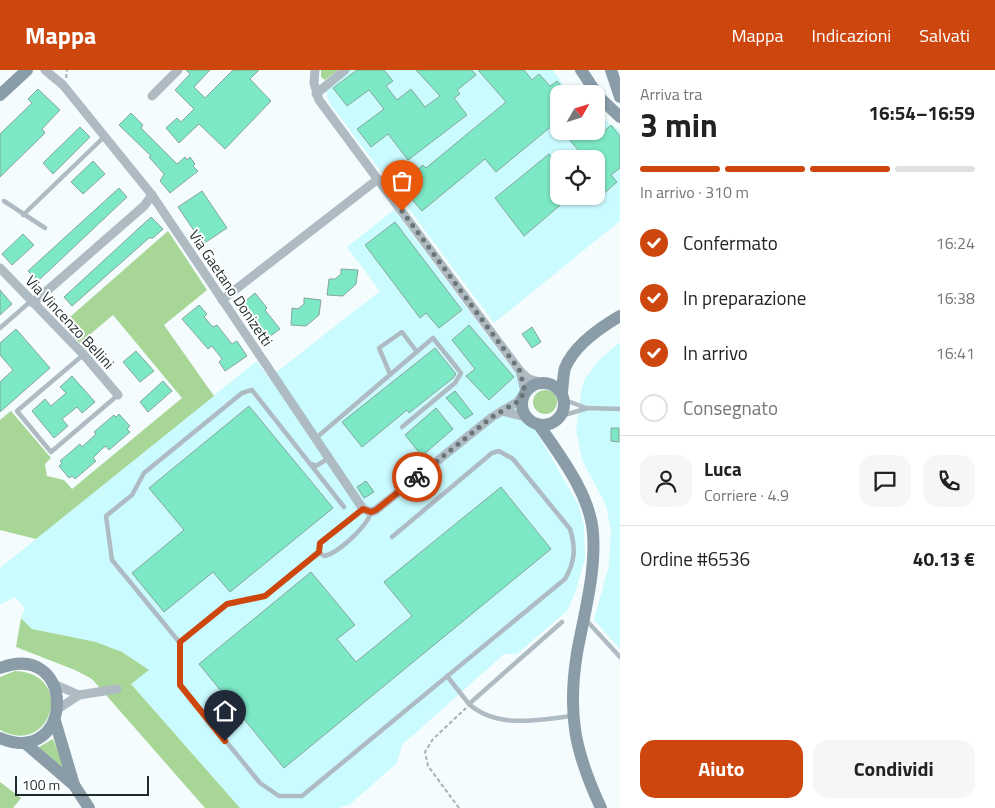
<!DOCTYPE html>
<html lang="it">
<meta charset="utf-8">
<style>
:root{--surface:#fff;--page:#f6f6f6;--text:#222;--muted:#767676;--line:#e0e0e0;--accent:#cd460e}
body{margin:0;font-family:"Titillium Web",sans-serif;background:var(--page);color:var(--text);height:100vh;display:flex;flex-direction:column;font-size:19px;white-space:nowrap}
*{box-sizing:border-box;margin:0}
p{font-size:16px;color:var(--muted)}
.icon{flex:none;width:28px;height:28px;fill:none;stroke:currentColor;stroke-width:2;stroke-linecap:round;stroke-linejoin:round}
.map{position:relative;flex:1;overflow:hidden}
.sheet{display:flex;flex-direction:column;background:var(--surface);width:375px}
.sheet>*{flex:none}
.needle{width:32px;rotate:51deg}
.tools{position:absolute;left:550px;top:15px;display:grid;gap:10px}
.tools a{display:grid;place-items:center;width:55px;height:55px;border-radius:10px;background:var(--surface);box-shadow:0 1px 4px #0004;font-size:25px}
.scale{position:absolute;left:15px;bottom:12px;width:134px;box-sizing:border-box;padding-left:5px;border:2px solid #1d2c2d;border-top:0;font-size:14px;line-height:18px;white-space:nowrap;color:#1d2c2d;-webkit-text-stroke:4px #fff;paint-order:stroke}
.pin{position:absolute;display:grid;place-items:center;width:42px;height:42px;color:#fff;margin:-51px -21px;border-radius:50% 50% 50% 0;rotate:-45deg;box-shadow:0 0 5px #0007}
.pin .icon{rotate:45deg}
.courier{position:absolute;display:grid;place-items:center;width:50px;height:50px;margin:-25px;border:4px solid #cd460e;border-radius:50%;background:#fff;color:#222;box-shadow:0 1px 6px #0007}
.summary em{font-style:normal;font-weight:700}
.summary div{display:flex;flex-direction:column-reverse}
.summary{display:flex;align-items:center;justify-content:space-between;height:85px;padding:0 20px}
h1{font-size:32px;font-weight:700;line-height:38px}
.bar{display:grid;grid-template-columns:repeat(4,1fr);gap:8px 5px;align-content:center;height:60px;padding:0 20px}
.bar i{height:6px;border-radius:4px;background:var(--line)}
.bar .current{background:var(--accent)}
.bar p{grid-column:span 4}
.line{display:flex;align-items:center;gap:12px;padding:0 20px;border-top:1px solid var(--line)}
.line div{flex:1}
.round{display:grid;place-items:center;flex:none;width:52px;height:52px;border-radius:15px;background:var(--page)}
ol{padding:0 20px;list-style:none}
li{display:flex;align-items:center;gap:15px;height:55px}
li p{margin-inline-start:auto}
li .icon{padding:5px;border-radius:50%;background:var(--accent);color:#fff;stroke-width:4}
li:last-child{color:var(--muted)}
li i{width:28px;height:28px;border:2px solid var(--line);border-radius:50%}
.action{display:flex;gap:10px;margin-top:auto;padding:10px 20px}
.action a{flex:1;height:58px;border-radius:15px;background:var(--accent);color:#fff;font-size:20px;font-weight:700;line-height:58px;text-align:center}
.action a+a{background:var(--page);color:var(--text)}
header{display:flex;align-items:center;gap:30px;box-sizing:border-box;height:70px;padding:0 25px;background:var(--accent);color:#fff}
header strong{font-size:24px}
nav{display:flex;gap:28px;margin-inline-start:auto;font-size:18px}
main{display:flex;flex:1;min-height:0}
.map>svg:first-child{display:block}
.built{fill:#cafbff;fill-rule:evenodd}
.green{fill:#a8d697}
.building{fill:#7de8c5;stroke:#86a69a}
.lines{fill:none;stroke-linecap:round;stroke-linejoin:round}
.path{stroke:#a8b2b3;stroke-width:2;stroke-dasharray:4 2.5;stroke-linecap:butt}
.service{stroke:#afbbc3;stroke-width:4.5}
.minor{stroke:#afbbc3;stroke-width:9}
.secondary{stroke:#8a9ca8;stroke-width:12}
.done{stroke:#697576;stroke-width:5;stroke-dasharray:0 9}
.route{stroke:#cd460e;stroke-width:6}
.labels{text-anchor:middle;dominant-baseline:central;stroke-width:4;stroke-linejoin:round;paint-order:stroke}
.street-label{font-size:15px;fill:#1d2c2d;stroke:#fff}
</style>
<header>
<strong>Mappa</strong>
<nav><a>Mappa</a><a>Indicazioni</a><a>Salvati</a></nav>
</header>
<main>
<div class="map">
<svg width="620" height="738" viewBox="0 0 620 738">
<rect width="100%" height="100%" fill="#f5fcfd"/>
<!-- built -->
<g class="built">
<path d="M348,0H553L570,24H559V61H596V42L611,55L620,60V151L494,253L328,31L326,18ZM559,89H596V126H559Z"/>
<path d="M394,140L519,308L522,316L516,331L520,350L535,359L578,434L584,455L585,489L576,520L567,541L517,584H504L402,675L397,693L350,734L339,738H240L131,614L148,600L122,582L96,572L32,559L21,548L25,538L15,527L0,535V498L257,291L269,308L380,221L347,177Z"/>
<path d="M620,272V579L594,550L609,495L611,461L606,435L582,390L576,361L582,317L585,309L599,290Z"/>
</g>
<!-- green -->
<g class="green">
<path d="M321,0H338L325,10L321,7Z"/>
<path d="M168,161L207,220L164,255L214,326L36,469L0,460V350L11,341L51,388L45,394L47,406L64,410L72,419L182,328L113,245L80,273L62,254Z"/>
<circle cx="545" cy="332" r="12"/>
<path d="M21,548L32,559L96,572L122,582L149,600L131,614L240,738H205L92,609L75,600L16,577Z"/>
<path d="M15,601C76,603 52,688 0,660V607Z"/>
<path d="M53,669L66,701L39,677Z"/>
<path d="M0,712L21,728L13,738H0Z"/>
</g>
<!-- building -->
<g class="building">
<path d="M186,0H210L194,17L205,28L233,0H259L250,9L271,31L225,79L199,54L179,73L166,58L177,48L181,52L194,39L175,20L190,4Z"/>
<path d="M357,0H384L393,11L386,16L397,30L411,19L425,37L440,26L416,0H472L476,5L457,20L460,24L454,28L467,45L408,90L388,64L371,77L357,59L384,39L369,20L347,36L333,18Z"/>
<path d="M478,0H524L532,10L539,4L550,16L557,11L568,24H559V50L496,102L485,89L422,141L403,119L411,112L408,108L423,95L426,98L506,32Z"/>
<path d="M38,19L60,40L42,59L45,63L0,107V64L32,33L28,29Z"/>
<path d="M131,43L143,55L141,58L177,94L185,87L187,90L190,87L195,94L193,96L198,101L170,123L160,111L164,104L149,87L151,86L119,55Z"/>
<path d="M611,55L620,66V98L611,105L617,112L602,125L596,118V89H586L567,67L574,61H598L601,64Z"/>
<path d="M80,57L90,67L53,104L43,93Z"/>
<path d="M549,84L559,97V126H571L524,166L495,128Z"/>
<path d="M93,91L105,104L83,124L71,112Z"/>
<path d="M119,118L127,127L38,211L28,201Z"/>
<path d="M202,121L227,158L203,174L178,137Z"/>
<path d="M151,147L163,159L153,168H149L72,236L64,227Z"/>
<path d="M395,152L462,240L439,258L426,243L420,248L365,175Z"/>
<path d="M23,164L34,175L12,195L2,184Z"/>
<path d="M341,199L358,200L356,214L343,226L327,225L329,209H335L341,204Z"/>
<path d="M0,220L12,234L0,245Z"/>
<path d="M255,223L267,238L265,240L280,259L269,267H262L238,237Z"/>
<path d="M304,228L321,230L319,245L306,256L291,255L292,238L298,239L304,234Z"/>
<path d="M199,235L207,244L204,247L213,257L217,255L232,274L237,271L247,286L225,301L219,292L222,289L212,276L208,279L182,249Z"/>
<path d="M469,255L514,307L489,330L466,306L475,299L452,270Z"/>
<path d="M532,257L541,272L532,278L522,264Z"/>
<path d="M16,259L50,298L0,342V312L13,300L0,285V273Z"/>
<path d="M435,278L456,304L453,308L409,343L407,340L362,377L342,352Z"/>
<path d="M136,281L154,301L140,312L123,292Z"/>
<path d="M72,306L95,332L82,343L77,337L62,349L68,356L54,368L32,341L45,329L51,336L66,323L60,317Z"/>
<path d="M163,311L172,321L148,342L140,332Z"/>
<path d="M455,321L473,344L465,349L446,328Z"/>
<path d="M249,336L333,438L230,522L213,502L164,542L132,503L184,460L149,418Z"/>
<path d="M436,338L453,359L422,386L405,365Z"/>
<path d="M119,344L130,356L127,359L130,362L109,380L106,376L103,378L93,388L96,391L75,409L72,406L69,408L59,396L62,393L60,391L80,374L82,377L96,364L94,362L114,345L116,347Z"/>
<path d="M611,358H619V372L611,371Z"/>
<path d="M366,411L374,422L364,428L357,417Z"/>
<path d="M501,417L551,479L284,698L199,594L311,502L355,555L337,569L356,592L412,546L384,512Z"/>
</g>
<g class="lines">
<!-- path -->
<g class="path">
<path d="M66,8L67,0"/>
<path d="M459,738L428,696L425,682L433,669L466,638"/>
</g>
<!-- service -->
<g class="service">
<path d="M4,131L45,158"/>
<path d="M23,145L105,66"/>
<path d="M0,258L31,231"/>
<path d="M83,285L17,341L51,382L118,325"/>
<path d="M390,304L379,278L402,262L417,282"/>
<path d="M565,330L586,338"/>
<path d="M561,346L588,338L620,339"/>
<path d="M316,368L433,268L461,303L455,313L402,357"/>
<path d="M312,394L316,396L329,388"/>
<path d="M319,482L265,526L227,534L180,573V615L260,713L279,726H302L565,509C575,492 576,478 570,459L513,389L499,381L492,383L392,467"/>
<path d="M319,482L324,486C339,483 368,455 371,442"/>
<path d="M319,482L320,473L362,439"/>
<path d="M587,551L620,587"/>
<path d="M180,573L112,490L106,446L132,425L144,403L242,323L252,320L344,437"/>
<path d="M447,606L469,634L562,552"/>
<path d="M469,634C497,659 538,650 572,646"/>
</g>
<!-- minor -->
<g class="minor">
<path d="M45,0L63,15L152,125L363,439L371,442L376,440L492,347L517,332L524,324"/>
<path d="M315,0L314,13L319,30L520,301L525,322"/>
<path d="M316,24L345,0"/>
<path d="M152,26L178,0"/>
<path d="M0,198L84,285L118,325"/>
<path d="M222,230L378,109"/>
<path d="M33,233L144,136L152,125"/>
<path d="M520,301L529,309L540,312"/>
<path d="M502,341L526,347"/>
<path d="M54,614L79,625"/>
<path d="M58,639L79,625L117,619"/>
</g>
<!-- secondary -->
<g class="secondary">
<path d="M581,0L599,27L620,47"/>
<path d="M611,0L620,27"/>
<path d="M0,25L27,0"/>
<circle cx="543" cy="334" r="21"/>
<path d="M562,322C563,314 563,305 565,298C574,276 601,257 620,246"/>
<path d="M539,355C560,386 590,424 593,463C596,503 584,544 577,583C567,645 575,682 601,738"/>
<path d="M0,598C78,569 74,699 0,668"/>
<path d="M55,651L74,715"/>
<path d="M25,673L74,715L89,738"/>
</g>
</g>
<g class="lines">
<!-- done -->
<path class="done" d="M402,141L520,301L525,322L517,332L492,347L417,407"/>
<!-- route -->
<path class="route" d="M225,671L180,615V572L227,534L265,526L319,482L320,473L363,439L371,442L376,440L417,407"/>
</g>
<g class="labels">
<!-- street labels -->
<g class="street-label">
<text transform="translate(231 218) rotate(56)">Via Gaetano Donizetti</text>
<text transform="translate(70 252) rotate(47)">Via Vincenzo Bellini</text>
</g>
</g>
</svg>
<div class="tools">
<a><svg class="needle" viewBox="-14 -14 28 28"><path d="M0-13l5 13h-10z" fill="#e53935"/><path d="M0 13l5-13h-10z" fill="#767676"/></svg></a>
<a><svg class="icon" aria-label="locate" viewBox="0 0 24 24"><circle cx="12" cy="12" r="6"/><path d="M12 2v4M12 18v4M2 12h4M18 12h4"/></svg></a>
</div>
<div class="scale">100 m</div>
<div class="pin" style="left:402px;top:141px;background:#ea580c"><svg class="icon" aria-label="bag" viewBox="0 0 24 24"><path d="M5 8h14l-1 12H6zM9 8a3 3 0 0 1 6 0"/></svg></div>
<div class="pin" style="left:225px;top:671px;background:#1f2937"><svg class="icon" aria-label="home" viewBox="0 0 24 24"><path d="M3 11l9-7 9 7M6 9v11h12V9"/></svg></div>
<div class="courier" style="left:417px;top:407px"><svg class="icon" aria-label="bike" viewBox="0 0 24 24"><circle cx="6" cy="16" r="4"/><circle cx="18" cy="16" r="4"/><path d="M6 16l4-8h5l3 8M10 8l3 8H6M13 5h3"/></svg></div>
</div>
<section class="sheet">
<div class="summary"><div><h1>3 min</h1><p>Arriva tra</p></div><em>16:54–16:59</em></div>
<div class="bar"><i class="current"></i><i class="current"></i><i class="current"></i><i></i><p>In arrivo · 310 m</p></div>
<ol>
<li><svg class="icon" aria-label="check" viewBox="0 0 24 24"><path d="M5 12l5 5 9-10"/></svg>Confermato<p>16:24</p></li>
<li><svg class="icon" aria-label="check" viewBox="0 0 24 24"><path d="M5 12l5 5 9-10"/></svg>In preparazione<p>16:38</p></li>
<li><svg class="icon" aria-label="check" viewBox="0 0 24 24"><path d="M5 12l5 5 9-10"/></svg>In arrivo<p>16:41</p></li>
<li><i></i>Consegnato</li>
</ol>
<div class="line" style="height:90px"><a class="round"><svg class="icon" aria-label="person" viewBox="0 0 24 24"><circle cx="12" cy="8" r="4"/><path d="M4 21q1-7 8-7t8 7"/></svg></a><div><b>Luca</b><p>Corriere · 4.9</p></div><a class="round"><svg class="icon" aria-label="chat" viewBox="0 0 24 24"><path d="M4 5h16v11H9l-5 4z"/></svg></a><a class="round"><svg class="icon" aria-label="phone" viewBox="0 0 24 24"><path d="M5 4h4l2 5-3 2q2 4 5 5l2-3 5 2v4C11 20 4 13 5 4z"/></svg></a></div>
<div class="line" style="height:65px"><div>Ordine #6536</div><b>40.13 €</b></div>
<div class="action"><a>Aiuto</a><a>Condividi</a></div>
</section>
</main>
